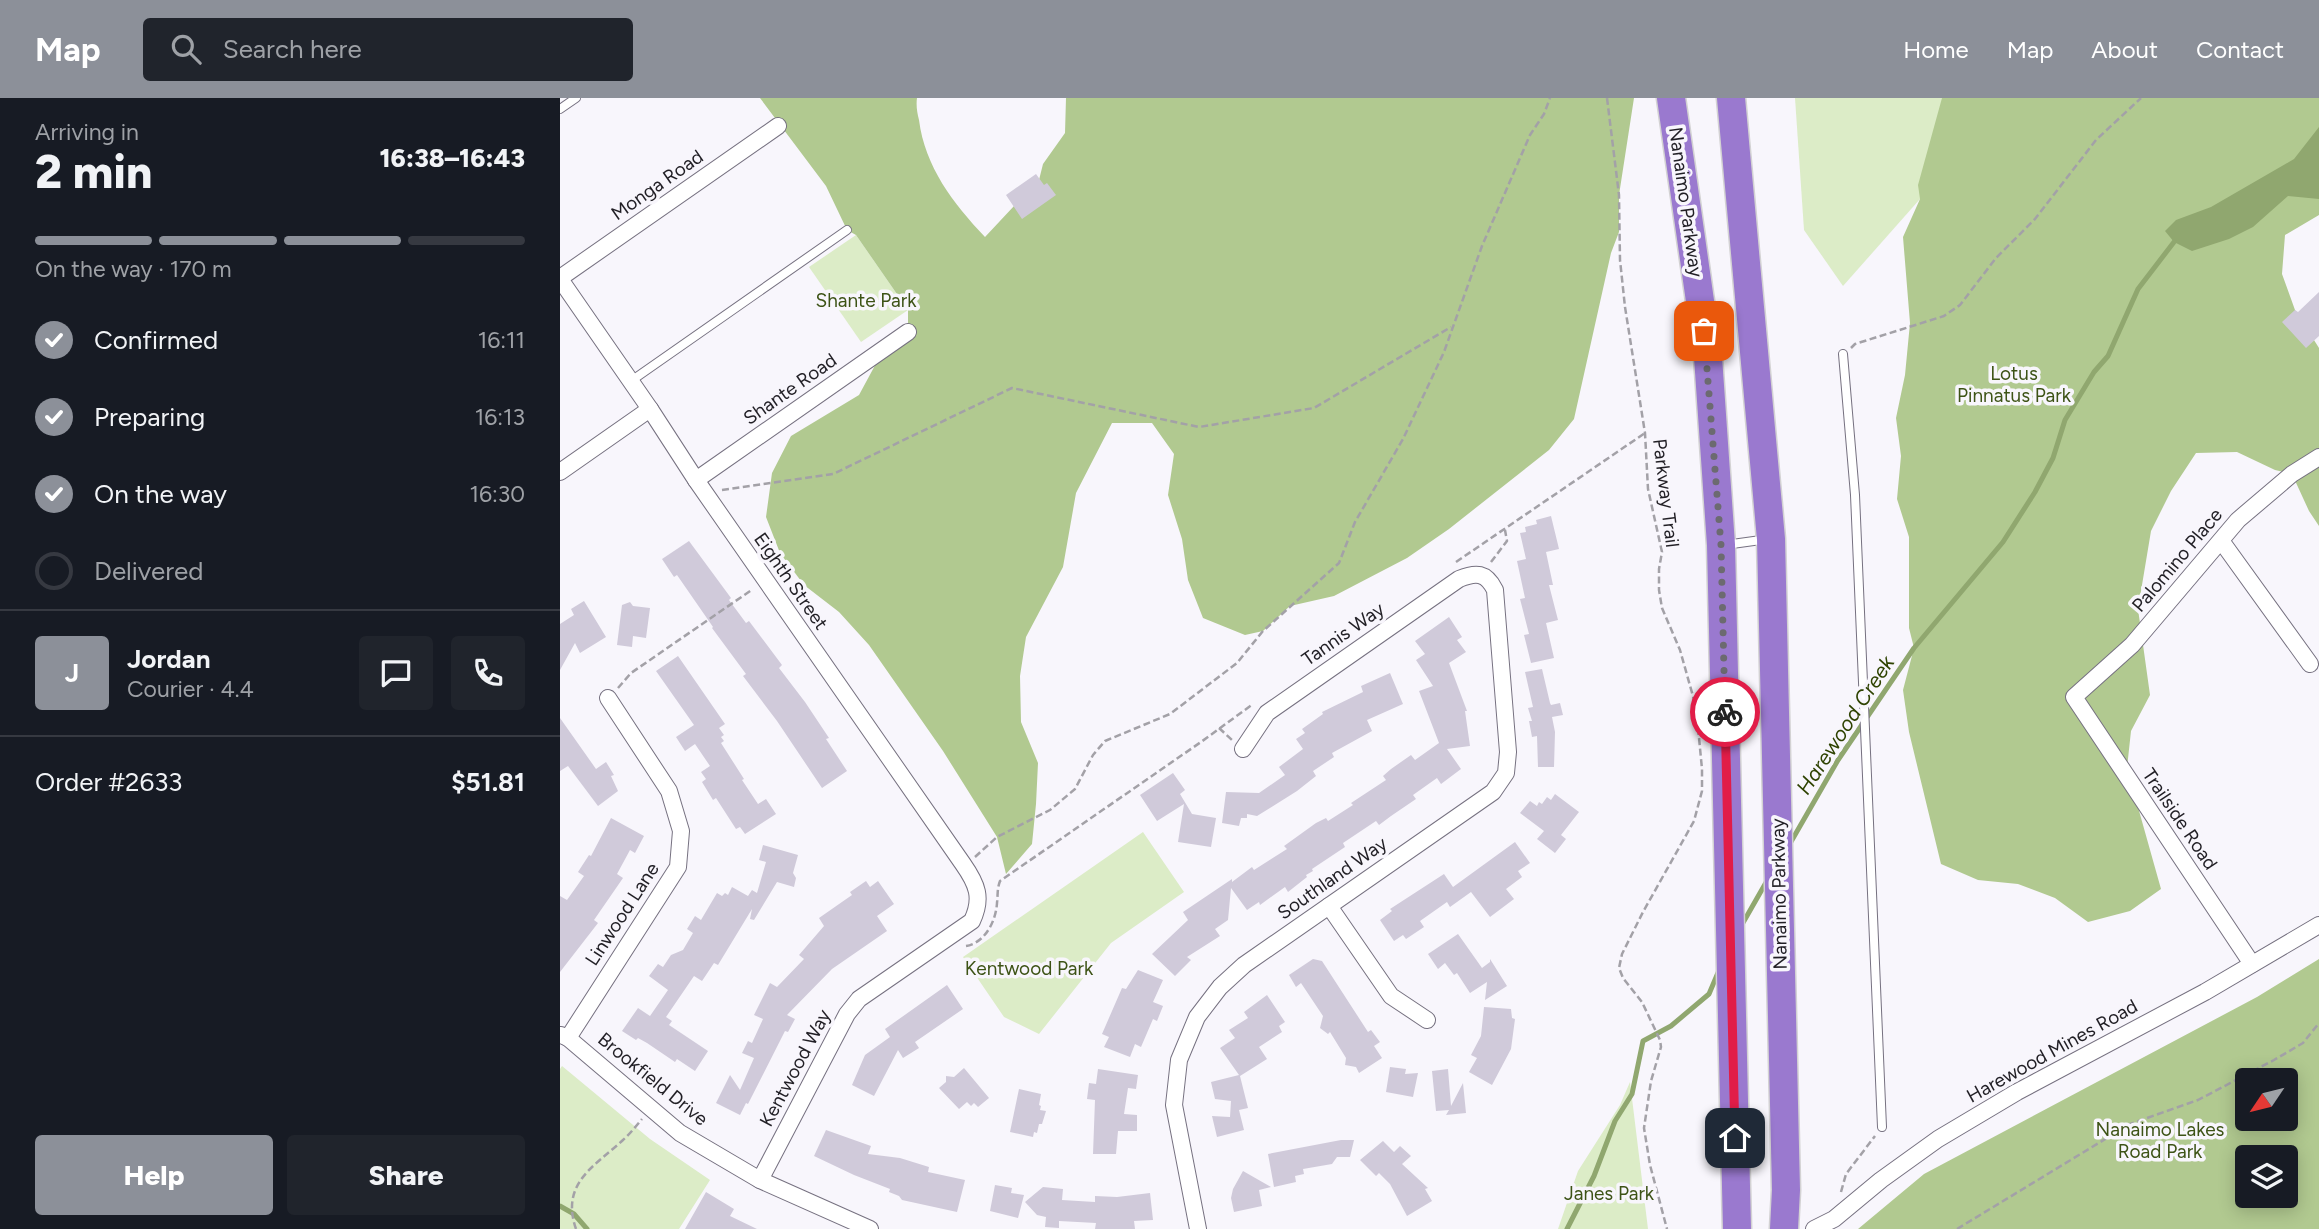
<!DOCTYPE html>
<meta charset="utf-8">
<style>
:root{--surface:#171b24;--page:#20242c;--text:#f1f3f6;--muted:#9ea1a6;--line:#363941;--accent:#8c9099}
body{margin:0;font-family:Figtree,sans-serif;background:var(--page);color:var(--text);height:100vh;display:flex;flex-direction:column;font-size:26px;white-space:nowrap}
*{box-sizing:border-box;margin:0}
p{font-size:23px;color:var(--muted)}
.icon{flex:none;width:38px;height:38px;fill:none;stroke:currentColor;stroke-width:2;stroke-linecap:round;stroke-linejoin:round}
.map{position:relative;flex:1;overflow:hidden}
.panel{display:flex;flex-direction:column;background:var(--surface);width:560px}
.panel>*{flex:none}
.needle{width:46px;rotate:235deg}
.controls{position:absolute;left:1675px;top:970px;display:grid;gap:14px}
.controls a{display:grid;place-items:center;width:63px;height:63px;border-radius:7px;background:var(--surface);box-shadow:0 4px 18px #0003;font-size:35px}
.pin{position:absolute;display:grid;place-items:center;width:60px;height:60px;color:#fff;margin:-30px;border-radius:14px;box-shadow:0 4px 10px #0006}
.courier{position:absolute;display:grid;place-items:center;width:70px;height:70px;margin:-35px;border:5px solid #e11d48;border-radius:50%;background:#fff;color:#222;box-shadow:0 2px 9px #0007}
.head em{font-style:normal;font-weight:800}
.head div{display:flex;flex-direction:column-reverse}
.head{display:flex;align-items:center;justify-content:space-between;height:119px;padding:0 35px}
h1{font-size:46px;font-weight:800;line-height:52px}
.bar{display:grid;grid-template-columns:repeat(4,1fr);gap:10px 7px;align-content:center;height:84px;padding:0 35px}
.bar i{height:9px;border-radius:5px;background:var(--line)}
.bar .active{background:var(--accent)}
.bar p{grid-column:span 4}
.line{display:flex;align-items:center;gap:18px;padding:0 35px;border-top:2px solid var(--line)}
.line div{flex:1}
.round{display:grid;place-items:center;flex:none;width:74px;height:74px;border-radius:7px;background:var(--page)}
ol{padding:0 35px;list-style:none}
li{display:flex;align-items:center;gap:21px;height:77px}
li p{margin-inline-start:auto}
li .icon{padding:7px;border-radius:50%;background:var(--accent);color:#fff;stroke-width:4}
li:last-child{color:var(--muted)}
li i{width:38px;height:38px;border:4px solid var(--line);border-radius:50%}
.primary-button{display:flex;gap:14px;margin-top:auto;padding:14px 35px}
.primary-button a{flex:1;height:80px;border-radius:7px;background:var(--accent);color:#fff;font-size:28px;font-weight:800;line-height:80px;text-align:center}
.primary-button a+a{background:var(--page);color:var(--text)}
header{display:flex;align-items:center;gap:42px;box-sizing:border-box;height:98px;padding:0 35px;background:var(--accent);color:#fff}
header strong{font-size:33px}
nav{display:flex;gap:38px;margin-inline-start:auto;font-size:24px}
.search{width:490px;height:63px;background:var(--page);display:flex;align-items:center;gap:18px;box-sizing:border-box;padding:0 24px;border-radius:7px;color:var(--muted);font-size:26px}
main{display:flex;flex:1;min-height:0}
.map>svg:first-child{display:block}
.green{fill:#dcecc7}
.forest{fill:#b1c990;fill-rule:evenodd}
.water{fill:#90a76f}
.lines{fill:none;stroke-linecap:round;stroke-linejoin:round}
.stream{stroke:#90a76f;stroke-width:5}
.building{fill:#d0cada}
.lane-casing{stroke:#767180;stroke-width:10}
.street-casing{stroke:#767180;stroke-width:18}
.highway-casing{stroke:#d3d2d3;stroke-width:31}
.path{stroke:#a3a1a7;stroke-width:2.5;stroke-dasharray:7 3.5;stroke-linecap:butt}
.lane{stroke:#fff;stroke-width:8}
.street{stroke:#fff;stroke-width:16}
.highway{stroke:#9a79cf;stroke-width:28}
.done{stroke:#6c6a70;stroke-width:7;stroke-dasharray:0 12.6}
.route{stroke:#e11d48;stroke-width:9}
.labels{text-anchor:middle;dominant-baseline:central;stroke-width:7;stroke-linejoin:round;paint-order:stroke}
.street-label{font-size:19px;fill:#211f25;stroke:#f8f6fc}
.park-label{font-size:19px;fill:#3d5316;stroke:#f8f6fc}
.water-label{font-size:21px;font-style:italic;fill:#2f4302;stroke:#f8f6fc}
</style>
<header>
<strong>Map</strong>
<div class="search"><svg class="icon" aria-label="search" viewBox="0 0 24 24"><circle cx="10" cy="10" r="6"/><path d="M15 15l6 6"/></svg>Search here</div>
<nav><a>Home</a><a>Map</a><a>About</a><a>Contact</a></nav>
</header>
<main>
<section class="panel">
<div class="head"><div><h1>2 min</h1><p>Arriving in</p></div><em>16:38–16:43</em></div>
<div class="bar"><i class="active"></i><i class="active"></i><i class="active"></i><i></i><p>On the way · 170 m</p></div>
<ol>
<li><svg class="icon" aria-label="check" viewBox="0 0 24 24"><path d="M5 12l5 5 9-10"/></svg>Confirmed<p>16:11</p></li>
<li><svg class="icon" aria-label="check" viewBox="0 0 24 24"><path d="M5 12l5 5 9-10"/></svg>Preparing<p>16:13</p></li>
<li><svg class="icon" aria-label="check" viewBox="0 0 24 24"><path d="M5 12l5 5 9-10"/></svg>On the way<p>16:30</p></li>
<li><i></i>Delivered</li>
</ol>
<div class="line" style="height:126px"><b class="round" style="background:var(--accent);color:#fff">J</b><div><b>Jordan</b><p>Courier · 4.4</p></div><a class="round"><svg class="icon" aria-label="chat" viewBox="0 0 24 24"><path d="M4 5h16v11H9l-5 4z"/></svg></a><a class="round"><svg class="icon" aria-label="phone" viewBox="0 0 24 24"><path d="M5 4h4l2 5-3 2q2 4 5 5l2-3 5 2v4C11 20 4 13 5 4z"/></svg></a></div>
<div class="line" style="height:91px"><div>Order #2633</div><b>$51.81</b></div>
<div class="primary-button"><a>Help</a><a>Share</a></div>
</section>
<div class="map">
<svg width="1759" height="1131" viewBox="0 0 1759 1131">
<rect width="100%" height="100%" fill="#f8f6fc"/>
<!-- green -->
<g class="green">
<path d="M1235,0H1399L1360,101L1283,188L1244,132Z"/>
<path d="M296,137L348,212L301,244L249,169Z"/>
<path d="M583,734L624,794L551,845L479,936L444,919L403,859Z"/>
<path d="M2,968L90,1041L150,1082L119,1131H0V971Z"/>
<path d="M1070,984L1088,1131H998L1018,1073L1060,1007Z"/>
</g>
<!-- forest -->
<g class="forest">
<path d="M200,0H357C356,7 357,14 359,22C365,69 393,105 425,139L454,108L478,86L483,66L505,35L506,0H1074L1059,97V134L1051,155L1014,321L989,352L889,431L847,460L774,498L730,508L703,533L685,537L643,520L628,482L622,441L608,397L614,356L592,325H552L516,395L503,469L466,539L460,578L461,624L478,665L476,706L472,746L446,776L437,739L383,653L309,547L279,514L244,487L220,455L206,419L212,375L231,338L299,297L319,260L348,234V212L296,137L287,132L266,88Z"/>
<path d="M1382,0H1759V117L1725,137L1722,176L1735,212L1759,250V428L1749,413L1732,376L1715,372L1677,354L1636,355L1611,393L1591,433L1578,511L1590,597L1571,633L1567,670L1601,791L1570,813L1528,824L1495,800L1458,786L1418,782L1381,766L1349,634L1343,592L1354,550L1349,530V439L1337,401L1341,358L1336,320L1345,277L1350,225L1343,139L1360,101L1358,87Z"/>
<path d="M1759,861V1131H1298L1364,1076L1697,899ZM1687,982H1726V1020H1687ZM1687,1059H1726V1097H1687Z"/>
</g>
<!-- water -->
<path class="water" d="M1759,29V101L1728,98L1693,129L1669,141L1632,153L1614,144L1605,133L1616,122L1651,109L1734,61Z"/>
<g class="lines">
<!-- stream -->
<g class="stream">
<path d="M1228,749L1278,662L1354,550L1443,444L1475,394L1493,360L1505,322L1534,274L1548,258L1578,191L1614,144"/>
<path d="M1180,830L1208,781"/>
<path d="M0,1108L14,1116L27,1131"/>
<path d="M1007,1131L1034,1078L1055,1023L1072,996L1083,943L1111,928L1149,896L1160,870"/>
</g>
</g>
<!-- building -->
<g class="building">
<path d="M476,76L484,87L487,85L496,97L462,121L446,97Z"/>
<path d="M1759,194V238L1746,250L1722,224L1735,212L1738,214Z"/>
<path d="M991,418L999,451L986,454L993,487H989L998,522L986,525L994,560L971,565L964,537L969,536L960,501L965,500L957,463L966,461L960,435L966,434L965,429L977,426L976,422Z"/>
<path d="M129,443L171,500L169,502L186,525L189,523L222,567L219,570L245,604L269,640L266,641L287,673L262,690L217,623L183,578L186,576L152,530L153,529L117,477L114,479L102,461Z"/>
<path d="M24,503L46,539L20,555L15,545L0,572V526L14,517L11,511Z"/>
<path d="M70,504L73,508L90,510L86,540L73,538L72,549L57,547L62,507Z"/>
<path d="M889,519L902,539L897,542L906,554L889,565L907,613H905L910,648L887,651L901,671L881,686L877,680L853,697L856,701L831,718L819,727L816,723L783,745L785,749L752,771L753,773L746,777L747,779L728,794L725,789L700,807L699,804L687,812L671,790L668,822L655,831L660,838L627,859L631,862L615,878L592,856L628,822L623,814L672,781V784L692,769L694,772L727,751L724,748L756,725L766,720L768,723L793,707L791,705L826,682L823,678L831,671L851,657L855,662L879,645L859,593L873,588L856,562L865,556L855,543Z"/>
<path d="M118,558L165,626L159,630L164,637L161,639L164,643L161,645L184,681L182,682L198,706L206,701L216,716L185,736L180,729L176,731L156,700L153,702L142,684L146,681L141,674L150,668L135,646L125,653L116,639L134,627L96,573Z"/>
<path d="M982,571L990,605L991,607L1000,605L1003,617L992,619L995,634L994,669H978L977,638L972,639L969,623H972L968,610L973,609L965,574Z"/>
<path d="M830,575L843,606L807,622L812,633L772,655L774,659L753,673L756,678L737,693L697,718L687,716V720H681L679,728L662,725L666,694L699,695L725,677L719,669L743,651L736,641L745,635L742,631L763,616L762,614L803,594L801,588Z"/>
<path d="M0,620L36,671L46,664L54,677L51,678L58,693L38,708L8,668L0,673Z"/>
<path d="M613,675L625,692L620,696L632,716L656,720L651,749L618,744L624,706L597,723L580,697Z"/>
<path d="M995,696L1019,714L1001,737L1006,741L995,755L977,741L984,733L960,715L970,703L977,708L979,704L982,706L987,699L991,702Z"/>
<path d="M51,720L84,738L75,755L70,752L57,776L63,780L34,822L38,825L0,874V798L7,802L24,778L18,774L29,757L31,758Z"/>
<path d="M955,744L970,765L958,773L962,779L946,791L954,801L930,819L911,794L890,809L887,804L860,823L864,829L846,841L843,837L834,843L820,822L832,813L830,811L884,776L893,789Z"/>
<path d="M203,747L238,757L233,775L236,780L234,789L217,784L194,822L190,821L192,811L158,867L154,865L142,883L134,878L106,919L112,923L109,927L148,953L135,973L117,961L115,964L87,945L78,940L76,942L62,933L78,910L90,918L108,892L89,878L98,866L103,869L111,857L123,852L133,835L127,831L135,818L141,822L157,795L162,798L165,795L168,797L172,789L188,798L192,792L197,795L206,764L199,762Z"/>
<path d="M306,783L310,789L318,783L334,806L317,818L327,833L272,871L227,917L235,921L228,934L225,933L188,1006L186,1005L180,1017L156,1005L170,977L180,992L194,960L182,955L188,943L192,945L203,921L194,917L210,885L217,889L244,861L239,857L264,828L259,820L292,797L290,794Z"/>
<path d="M898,836L922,870L930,864V861L947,888L925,902L927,884L910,895L897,875L894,877L885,865L878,871L868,856Z"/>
<path d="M753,861L762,863L808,934L811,932L820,944L814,948L822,960L799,975L796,969L785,967L786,960L770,934L768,936L760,930L763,918L741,885L736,889L729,877Z"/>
<path d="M578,872L603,882L593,904L603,908L597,923L593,921L581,949L575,946L570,959L544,949L549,939L542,936L562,890L566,891Z"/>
<path d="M387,887L403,911L355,944L359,950L343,960L338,952L314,998L292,987L305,957L330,939L325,931Z"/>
<path d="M707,897L725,924L719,928L722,934L699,949L707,961L680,978L688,1010L679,1012L684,1032L657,1039L652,1018L670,1019L671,1003L655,1001L651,984L679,977L660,950L675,940L669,932L688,920L684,914Z"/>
<path d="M924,909L951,911L952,920L955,921L951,951L932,987L909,974L917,960L911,957L921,938Z"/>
<path d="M830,969L846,971L845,976L858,975L853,999L826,994Z"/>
<path d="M404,970L429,1000L418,1009L414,1005L411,1008L407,1004L399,1011L379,990L386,984V978L394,979Z"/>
<path d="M538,971L578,977L576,991L568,990L564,1016L577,1017V1033H558L556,1056H533L535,1002L527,1001L529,985L536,986Z"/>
<path d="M888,971L891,1008L903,985L906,1015L886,1017L889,1012L876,1013L872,973Z"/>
<path d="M459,991L481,996L479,1007L481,1008L480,1012L486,1013L482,1026H479L477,1035L474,1034L473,1039L450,1034Z"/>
<path d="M266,1032L311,1048L308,1056L340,1060L369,1069L368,1074L405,1082L397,1114L342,1102L339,1098L329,1094L330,1091L294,1077L254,1058Z"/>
<path d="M781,1042H794L790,1059H777L772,1066L743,1071L744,1076L735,1078L736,1084L714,1089L708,1056Z"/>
<path d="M823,1043L834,1054L840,1048L851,1058L842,1066L868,1090L865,1091L872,1103L847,1118L830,1086L819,1075L816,1078L800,1062Z"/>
<path d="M683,1073L711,1089L699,1092L702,1108L674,1114L671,1100L673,1091Z"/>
<path d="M435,1087L452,1090L451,1095L464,1097L458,1120L430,1113Z"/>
<path d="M483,1089L503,1091L502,1102L535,1104V1098L557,1099L590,1095L593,1122L574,1123L575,1131H535L536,1125L499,1123V1130L485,1129L486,1119L477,1117L465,1104Z"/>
<path d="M146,1094L174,1111L170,1118L197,1131H125Z"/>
</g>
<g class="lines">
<!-- lane casing -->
<g class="lane-casing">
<g id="lane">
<path d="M0,11L16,0"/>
<path d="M1283,256L1295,397L1322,1029"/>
<path d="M71,283L287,132"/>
<path d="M1165,447L1208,441"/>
</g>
</g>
<!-- street casing -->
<g class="street-casing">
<g id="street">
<path d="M0,180L218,28"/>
<path d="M0,181L90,311L136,382L403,766C417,786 423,800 412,823L299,901L287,916L200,1082"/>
<path d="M0,374L90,311"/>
<path d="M136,382L348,234"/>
<path d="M1662,444L1750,566"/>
<path d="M769,808L831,898L867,922"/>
<path d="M1692,866L1514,599L1572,547L1678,422L1732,376L1759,359"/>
<path d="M1,937L8,940L120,1035L200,1082L310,1131"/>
<path d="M8,940L118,769L121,733L109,693L48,600"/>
<path d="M638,1131L614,1007L619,962L637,919L660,889L684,867L933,694L946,675L948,654L935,492C926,474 916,474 899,481L707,615L683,651"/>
<path d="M1254,1131L1274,1121L1321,1082L1378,1041L1457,994L1645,894L1759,827"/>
</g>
</g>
<!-- highway casing -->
<g class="highway-casing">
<g id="highway">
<path d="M1111,0L1148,259L1161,447L1177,1131"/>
<path d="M1171,0L1211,441L1226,1092L1224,1131"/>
</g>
</g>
<!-- path -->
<g class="path">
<path d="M1047,0L1059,97L1060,162L1065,209L1085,335L1088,391L1102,454L1099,471V492L1102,510L1120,552L1136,609L1142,671V693L1134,723L1083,814L1062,856L1059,870L1063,880L1082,904L1100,942L1101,949L1091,983L1084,1030L1090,1067L1107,1131"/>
<path d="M1291,250L1295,246L1384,218L1400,207L1436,160L1475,121L1536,42L1581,0"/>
<path d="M162,392L273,376L452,290L639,329L754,310L891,229"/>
<path d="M896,464L1085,335"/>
<path d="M931,464L947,443L945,432"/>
<path d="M58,590L71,575L193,491"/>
<path d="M659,630L672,642"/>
<path d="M415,759L437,739L490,712L515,691L533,657L545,643L610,616L677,565L703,533L779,465L795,424L843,341L884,254L922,148L970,37L984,16L990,0"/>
<path d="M406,848C425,845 436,823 437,805C438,796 437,791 440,783L641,644L693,606"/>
<path d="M1281,1094L1286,1076L1315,1038"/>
<path d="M16,1131C0,1085 35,1068 63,1042C70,1036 76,1028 82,1021"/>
<path d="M1397,1131L1570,1026L1638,1002L1714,962L1743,945L1759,925"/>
</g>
<!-- lane -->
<use href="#lane" class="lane"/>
<!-- street -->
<use href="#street" class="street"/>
<!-- highway -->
<use href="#highway" class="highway"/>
</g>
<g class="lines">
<!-- done -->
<path class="done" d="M1144,233L1161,447L1165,614"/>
<!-- route -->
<path class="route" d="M1165,614L1175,1040"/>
</g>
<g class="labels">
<!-- street labels -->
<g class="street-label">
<text transform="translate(97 87) rotate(-35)">Monga Road</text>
<text transform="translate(1126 104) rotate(82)">Nanaimo Parkway</text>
<text transform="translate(230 291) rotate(-35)">Shante Road</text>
<text transform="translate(1106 395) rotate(83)">Parkway Trail</text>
<text transform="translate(1617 462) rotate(-50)">Palomino Place</text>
<text transform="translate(231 483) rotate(55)">Eighth Street</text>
<text transform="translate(783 536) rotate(-35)">Tannis Way</text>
<text transform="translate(1620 721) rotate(56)">Trailside Road</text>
<text transform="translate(772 780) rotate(-35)">Southland Way</text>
<text transform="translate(1219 796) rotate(-91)">Nanaimo Parkway</text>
<text transform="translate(62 816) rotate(-57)">Linwood Lane</text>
<text transform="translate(1492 953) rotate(-29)">Harewood Mines Road</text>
<text transform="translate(235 970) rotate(-62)">Kentwood Way</text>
<text transform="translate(93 981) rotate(39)">Brookfield Drive</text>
</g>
<!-- park labels -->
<g class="park-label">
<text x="306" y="202">Shante Park</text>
<text x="1454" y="275">Lotus<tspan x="1454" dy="22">Pinnatus Park</tspan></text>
<text x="469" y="870">Kentwood Park</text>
<text x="1600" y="1031">Nanaimo Lakes<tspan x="1600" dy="22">Road Park</tspan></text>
<text x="1049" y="1095">Janes Park</text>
</g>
<!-- water labels -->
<g class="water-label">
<text transform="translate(1285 627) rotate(-57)">Harewood Creek</text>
</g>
</g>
</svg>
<div class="controls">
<a><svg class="needle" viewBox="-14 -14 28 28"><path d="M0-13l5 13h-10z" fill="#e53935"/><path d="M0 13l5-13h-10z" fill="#9ea1a6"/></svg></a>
<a><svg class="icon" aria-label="layers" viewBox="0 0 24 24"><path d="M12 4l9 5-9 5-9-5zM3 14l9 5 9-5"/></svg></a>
</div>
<div class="pin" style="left:1144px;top:233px;background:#ea580c"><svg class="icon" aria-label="bag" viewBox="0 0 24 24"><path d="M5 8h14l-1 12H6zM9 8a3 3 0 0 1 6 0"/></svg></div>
<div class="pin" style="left:1175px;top:1040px;background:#1f2937"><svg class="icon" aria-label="home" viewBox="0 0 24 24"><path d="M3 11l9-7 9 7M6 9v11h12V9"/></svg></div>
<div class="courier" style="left:1165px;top:614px"><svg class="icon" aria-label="bike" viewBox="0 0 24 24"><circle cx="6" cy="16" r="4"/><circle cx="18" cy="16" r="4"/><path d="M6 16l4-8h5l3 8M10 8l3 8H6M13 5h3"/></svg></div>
</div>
</main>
